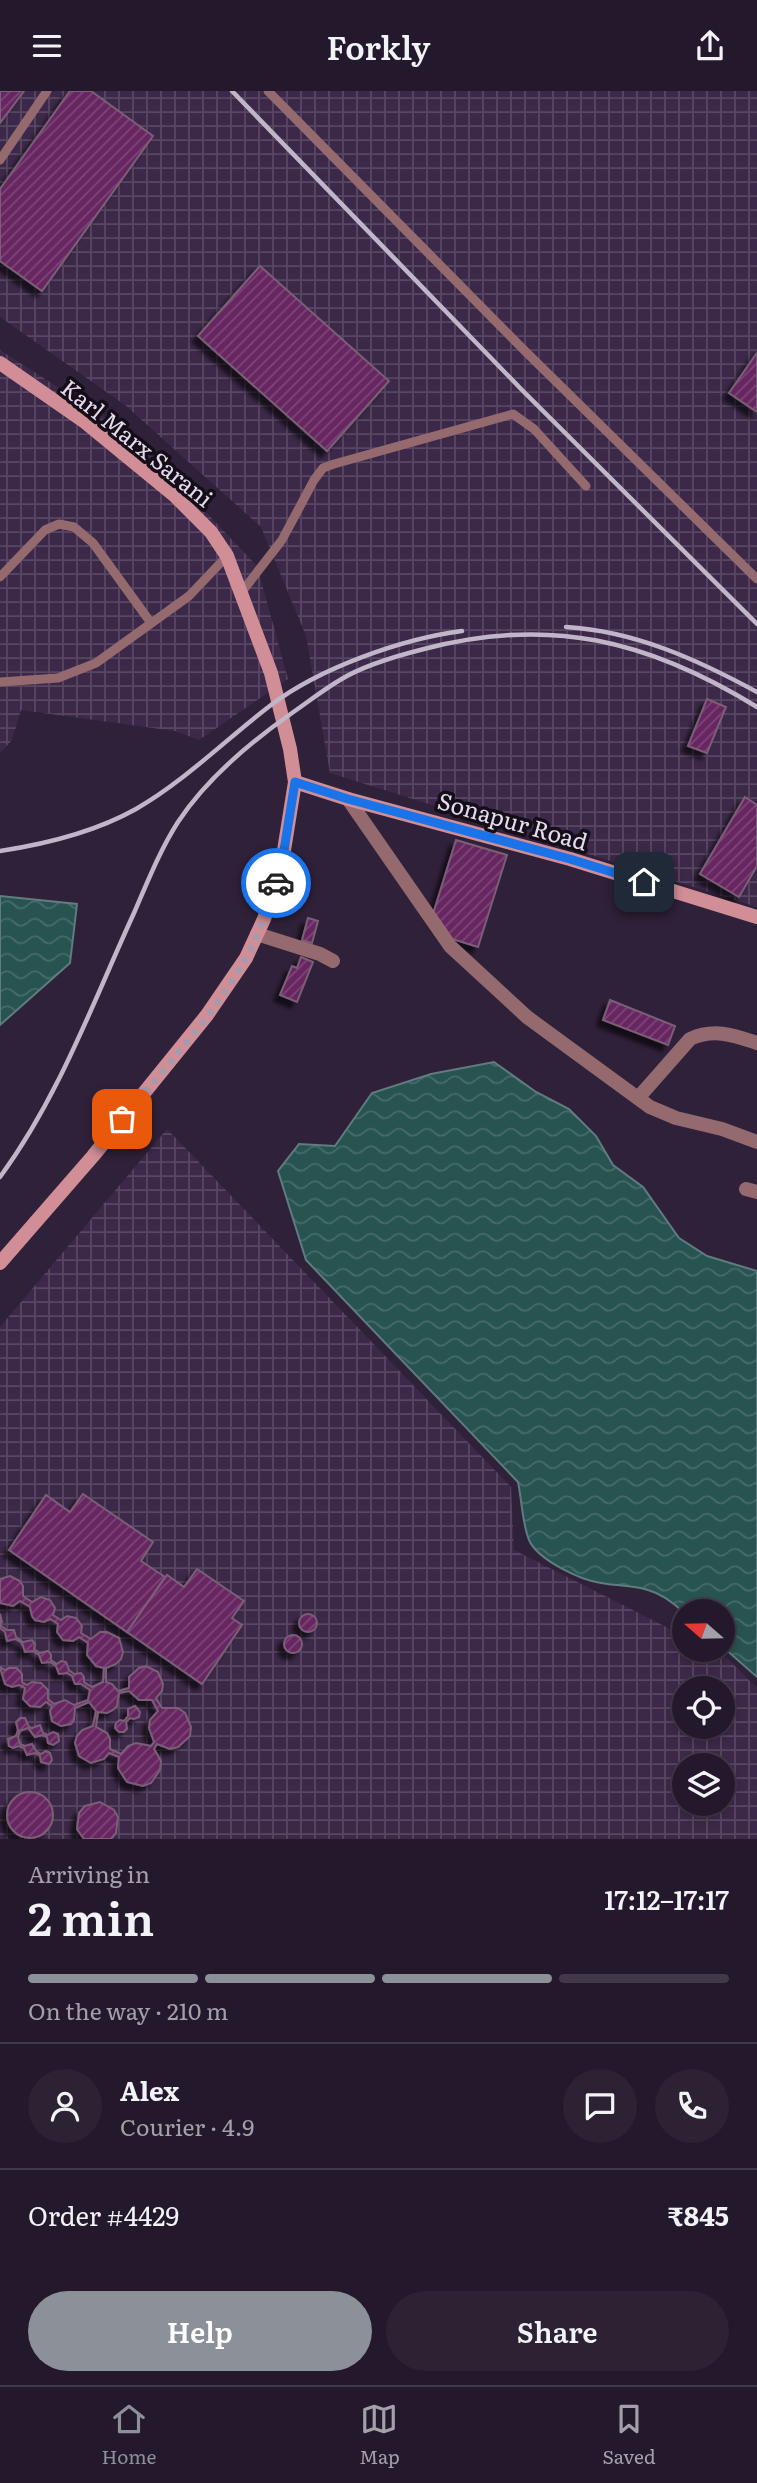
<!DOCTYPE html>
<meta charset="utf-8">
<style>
:root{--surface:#24192c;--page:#2c2234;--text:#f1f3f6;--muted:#a3a0a9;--line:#413848;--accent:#8c9099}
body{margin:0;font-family:Literata,serif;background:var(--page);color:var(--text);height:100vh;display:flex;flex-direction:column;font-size:26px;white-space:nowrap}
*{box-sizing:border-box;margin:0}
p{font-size:23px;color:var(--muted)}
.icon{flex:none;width:38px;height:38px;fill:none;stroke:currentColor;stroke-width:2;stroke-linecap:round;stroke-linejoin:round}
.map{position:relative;height:1748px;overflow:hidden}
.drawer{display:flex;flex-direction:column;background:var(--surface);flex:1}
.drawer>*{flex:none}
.needle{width:46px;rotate:290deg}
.fabs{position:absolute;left:672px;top:1508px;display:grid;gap:14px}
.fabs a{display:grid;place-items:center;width:63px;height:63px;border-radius:50%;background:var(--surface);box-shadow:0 4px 10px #0003,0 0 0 2px var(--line);font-size:35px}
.pin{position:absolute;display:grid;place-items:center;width:60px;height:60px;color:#fff;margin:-30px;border-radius:14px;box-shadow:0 4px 10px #0006}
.courier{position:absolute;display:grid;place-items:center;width:70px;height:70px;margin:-35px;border:5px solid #1a73e8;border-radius:50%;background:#fff;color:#222;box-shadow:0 2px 9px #0007}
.headline em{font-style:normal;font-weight:600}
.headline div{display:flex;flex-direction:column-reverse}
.headline{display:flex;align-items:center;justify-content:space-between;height:119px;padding:0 28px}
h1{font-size:46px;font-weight:600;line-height:52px}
.bar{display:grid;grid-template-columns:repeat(4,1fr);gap:10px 7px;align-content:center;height:84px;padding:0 28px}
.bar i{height:9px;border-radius:5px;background:var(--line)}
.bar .on{background:var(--accent)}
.bar p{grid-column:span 4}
.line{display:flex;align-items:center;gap:18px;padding:0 28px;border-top:2px solid var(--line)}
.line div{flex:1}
.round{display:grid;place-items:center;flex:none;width:74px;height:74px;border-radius:37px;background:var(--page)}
.primary-button{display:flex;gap:14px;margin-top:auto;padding:14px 28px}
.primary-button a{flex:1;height:80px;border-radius:42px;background:var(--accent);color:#fff;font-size:28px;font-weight:600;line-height:80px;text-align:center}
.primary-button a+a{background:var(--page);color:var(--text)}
header{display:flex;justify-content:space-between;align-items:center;height:91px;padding:0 28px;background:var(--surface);font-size:32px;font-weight:600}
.tabs{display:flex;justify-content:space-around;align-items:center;height:98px;border-top:2px solid var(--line);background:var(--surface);font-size:19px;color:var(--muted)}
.tabs a{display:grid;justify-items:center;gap:4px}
.tabs .on{color:var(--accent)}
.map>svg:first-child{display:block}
.industrial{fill:url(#industrial-grid);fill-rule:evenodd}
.water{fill:url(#water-waves);stroke:#607c80;stroke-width:2}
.building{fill:url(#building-hatch);stroke:#7a5e76;stroke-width:2;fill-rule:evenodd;filter:url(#shadow)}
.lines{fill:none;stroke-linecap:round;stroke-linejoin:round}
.lane{stroke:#946a6f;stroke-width:9}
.street{stroke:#946a6f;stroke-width:14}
.secondary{stroke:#d18e97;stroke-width:14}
.rail{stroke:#c1b6c9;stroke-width:4.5}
.done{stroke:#a69aae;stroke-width:7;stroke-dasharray:0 12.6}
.route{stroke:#1a73e8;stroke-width:9}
.labels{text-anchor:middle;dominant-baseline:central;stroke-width:7;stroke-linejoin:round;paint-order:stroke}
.street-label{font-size:23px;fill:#e5dbec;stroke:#150e19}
</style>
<header><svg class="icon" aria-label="menu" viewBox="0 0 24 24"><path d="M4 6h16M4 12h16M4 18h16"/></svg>Forkly<svg class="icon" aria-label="share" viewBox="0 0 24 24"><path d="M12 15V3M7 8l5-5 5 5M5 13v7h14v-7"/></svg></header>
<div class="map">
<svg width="757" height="1748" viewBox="0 0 757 1748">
<defs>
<pattern id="industrial-grid" width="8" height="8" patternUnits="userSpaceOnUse" patternTransform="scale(1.75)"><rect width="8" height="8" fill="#3c2848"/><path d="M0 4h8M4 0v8" fill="none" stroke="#584763"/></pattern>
<pattern id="water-waves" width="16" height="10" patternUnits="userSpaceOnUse" patternTransform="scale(1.75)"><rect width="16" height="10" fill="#275351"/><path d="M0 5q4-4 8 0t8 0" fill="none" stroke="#466b6a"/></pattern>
<pattern id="building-hatch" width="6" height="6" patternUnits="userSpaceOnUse" patternTransform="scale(1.75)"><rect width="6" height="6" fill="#672661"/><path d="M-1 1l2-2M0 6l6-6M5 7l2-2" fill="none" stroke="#7d4578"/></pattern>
<filter id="shadow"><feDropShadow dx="-6" dy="6" stdDeviation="2" flood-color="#0009"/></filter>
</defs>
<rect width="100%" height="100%" fill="#30213a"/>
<!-- industrial -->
<g class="industrial">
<path d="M0,0H757V816L330,682L306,545L261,436L125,314L0,226Z"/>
<path d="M0,259L135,346L257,475L288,588L199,649L175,640L21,619L12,649L0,662Z"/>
<path d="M167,1038L511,1396L514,1459L684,1545V1559H711L728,1568L757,1597V1748H0V1236ZM684,1598H723V1636H684ZM684,1675H723V1713H684Z"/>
</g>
<!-- water -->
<g class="water">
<path d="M0,805L77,813L70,872L0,934Z"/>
<path d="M494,971L536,1001L569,1018L596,1045L613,1074L643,1096L679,1147L707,1165L757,1180V1586L723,1556V1521L684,1522C674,1512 662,1503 648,1499C632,1494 617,1495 601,1492C580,1489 538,1469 529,1449C522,1431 522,1410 518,1391L306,1169L278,1080L299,1053L335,1055L372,1002L431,983Z"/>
</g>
<!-- building -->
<g class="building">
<path d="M0,0H24L0,32Z"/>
<path d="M70,0H91L153,45L42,200L0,170V98Z"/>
<path d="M260,175L389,290L327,360L198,245Z"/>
<path d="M757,262V321L729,302Z"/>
<path d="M707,608L726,616L707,662L688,655Z"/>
<path d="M745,706L757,714V775L739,806L700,783Z"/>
<path d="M456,749L507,764L478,856L449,847L433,823Z"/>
<path d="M308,827L318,830L312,852L302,849Z"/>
<path d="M301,866L313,871L297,911L280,904L292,875L297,877Z"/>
<path d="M610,909L675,935L668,954L603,929Z"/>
<path d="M83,1403L153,1451L141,1470L165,1486L127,1541L9,1459L46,1404L70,1421Z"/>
<path d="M197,1478L244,1510L232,1527L242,1534L202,1593L127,1541L167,1484L184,1496Z"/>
<path d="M10,1485L20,1490L23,1495V1505L32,1511L41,1506L50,1509L55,1517L53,1524L61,1529L67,1525L76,1527L82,1535L81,1542L91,1548L100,1541H107L119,1547L123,1561L121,1568L116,1573L106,1577V1591L112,1593L118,1600L129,1597V1586L139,1577L146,1575L158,1581L163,1593L162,1600L156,1607L162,1617H178L185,1622L191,1636L190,1645L178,1656L170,1658L157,1653L154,1658L161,1670L160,1679L151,1692L143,1695L127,1691L118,1677L119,1666L109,1662L104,1668L91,1672L79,1665L75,1652L77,1645L82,1639L93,1635L96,1620L89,1611L75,1617L74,1629L71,1633L61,1635L52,1630L50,1620L52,1615L46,1611L40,1616L30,1615L23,1608L25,1597L19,1594L12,1596L5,1593L0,1576L5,1579L9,1577H17L22,1583V1591L27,1594L32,1591L41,1592L48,1599V1608L54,1613L65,1609L74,1614L88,1609L90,1599L81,1593H75L72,1585L67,1582L59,1583L56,1575L50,1571L42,1572L39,1564L33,1560L25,1561L22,1552L15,1548L7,1550L5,1541L0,1537V1523L2,1531L0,1534L7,1539H14L16,1546L23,1551L32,1549L35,1553L34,1558L40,1562L48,1560L51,1564V1569L57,1573L61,1570L66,1571L69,1579L74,1583L81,1582L84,1586V1591L92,1596L103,1591L104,1577L96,1575L87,1564L88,1552L79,1546L73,1550L63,1549L57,1541L58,1533L50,1528L44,1531L35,1529L32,1525L30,1516L20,1510L13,1515L0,1512V1488ZM129,1600L139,1609H152L158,1620L150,1629L149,1637L154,1651L151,1655L136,1652L128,1655L121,1663L110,1658V1648L107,1642L96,1636L98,1621L107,1622L113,1619L117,1615L119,1602Z"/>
<circle cx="308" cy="1532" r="9"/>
<circle cx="293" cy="1553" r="9"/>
<path d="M135,1615L140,1621L139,1626L134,1628L130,1627L126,1631L127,1638L124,1641H119L115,1637L116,1632L120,1629L124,1630L128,1625V1618Z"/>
<path d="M20,1627H25L29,1636L32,1637L40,1634L43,1642L48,1644L53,1641L58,1643L59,1650L53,1654L48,1652L47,1646L42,1644L35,1646L28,1637L20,1640L18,1646L20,1653L25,1655L32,1653L36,1660L41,1663L46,1660L50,1662L52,1669L49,1673L41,1671L40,1665L35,1662L27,1664L24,1657L19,1655L13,1657L9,1655L8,1648L16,1645L18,1639L16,1631Z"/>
<circle cx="30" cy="1724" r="23"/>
<path d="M100,1711L114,1719L118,1726L116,1742L111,1748H84L77,1738L79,1722L85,1715Z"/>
</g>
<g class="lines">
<!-- lane -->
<g class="lane">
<path d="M268,0L525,260L757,488"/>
<path d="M0,69L47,0"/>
<path d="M0,486L45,439L59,433L74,436L93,452L151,532"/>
<path d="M241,502L282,449L314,389L323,377L334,373L513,323L534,338L586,395"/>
<path d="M0,591L58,587L96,572L189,505L227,465"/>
</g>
<!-- street -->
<g class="street">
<path d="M348,708L450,855L527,926L650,1016L676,1027L722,1038L757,1051"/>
<path d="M257,843L320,863L333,870"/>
<path d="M638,1007L690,948C714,937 733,944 757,952"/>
<path d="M746,1098L757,1101"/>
</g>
<!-- secondary -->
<g class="secondary">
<path d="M0,272L85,331L174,404L211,441L227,465L271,582L290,658L295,691L281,778L264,828L246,867L207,924L93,1065L0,1172"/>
<path d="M295,691L348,708L570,768L757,826"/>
</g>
<!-- rail -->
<g class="rail">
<path d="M232,0L522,299L757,533"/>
<path d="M566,536C635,540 698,569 757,601"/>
<path d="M0,760C46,753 95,741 136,718C186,689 225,649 271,614C320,577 401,548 462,540"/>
<path d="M0,1086C59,1006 93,911 134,822C147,792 160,759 178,731C207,687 249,652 292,622C308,611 323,599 340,589C364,574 396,565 424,558C549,525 648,549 757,616"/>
</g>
</g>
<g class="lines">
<!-- done -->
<path class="done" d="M122,1028C165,977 213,925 246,867C259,843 268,817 276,792"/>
<!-- route -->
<path class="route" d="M276,792L281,778L295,691L348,708L570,768L644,791"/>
</g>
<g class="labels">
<!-- street labels -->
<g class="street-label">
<text transform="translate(138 351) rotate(39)">Karl Marx Sarani</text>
<text transform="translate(513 729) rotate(16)">Sonapur Road</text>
</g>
</g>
</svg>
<div class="fabs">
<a><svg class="needle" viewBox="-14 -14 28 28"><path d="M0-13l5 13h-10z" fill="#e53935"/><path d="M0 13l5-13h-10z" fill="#a3a0a9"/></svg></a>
<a><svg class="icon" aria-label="locate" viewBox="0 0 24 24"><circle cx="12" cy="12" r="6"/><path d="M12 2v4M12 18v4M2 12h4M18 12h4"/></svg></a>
<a><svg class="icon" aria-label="layers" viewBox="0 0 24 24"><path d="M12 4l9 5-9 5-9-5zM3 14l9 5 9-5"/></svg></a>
</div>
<div class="pin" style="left:122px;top:1028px;background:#ea580c"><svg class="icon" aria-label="bag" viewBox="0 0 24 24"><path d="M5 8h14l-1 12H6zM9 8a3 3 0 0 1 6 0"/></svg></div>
<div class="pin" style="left:644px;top:791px;background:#1f2937"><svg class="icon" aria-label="home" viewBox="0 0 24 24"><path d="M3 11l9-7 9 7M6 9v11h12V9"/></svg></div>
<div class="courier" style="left:276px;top:792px"><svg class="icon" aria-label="car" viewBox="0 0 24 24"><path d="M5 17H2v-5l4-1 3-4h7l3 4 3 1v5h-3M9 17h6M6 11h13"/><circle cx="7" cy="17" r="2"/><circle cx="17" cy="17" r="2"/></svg></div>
</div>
<section class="drawer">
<div class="headline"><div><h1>2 min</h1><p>Arriving in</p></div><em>17:12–17:17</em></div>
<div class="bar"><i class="on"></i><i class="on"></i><i class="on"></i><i></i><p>On the way · 210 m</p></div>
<div class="line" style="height:126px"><a class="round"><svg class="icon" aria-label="person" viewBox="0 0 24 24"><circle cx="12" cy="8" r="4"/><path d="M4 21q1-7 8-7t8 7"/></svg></a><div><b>Alex</b><p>Courier · 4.9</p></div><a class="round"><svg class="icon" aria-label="chat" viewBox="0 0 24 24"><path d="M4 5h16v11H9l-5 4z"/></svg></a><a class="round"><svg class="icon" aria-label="phone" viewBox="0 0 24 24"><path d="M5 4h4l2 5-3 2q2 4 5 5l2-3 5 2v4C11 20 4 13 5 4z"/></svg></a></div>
<div class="line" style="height:91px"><div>Order #4429</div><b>₹845</b></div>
<div class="primary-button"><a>Help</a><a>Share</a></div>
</section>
<nav class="tabs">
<a class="on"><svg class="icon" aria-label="home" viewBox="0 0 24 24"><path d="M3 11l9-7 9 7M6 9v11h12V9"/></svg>Home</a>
<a><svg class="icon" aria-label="map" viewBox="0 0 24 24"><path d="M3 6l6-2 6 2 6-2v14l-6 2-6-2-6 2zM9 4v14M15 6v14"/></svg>Map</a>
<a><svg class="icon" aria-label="saved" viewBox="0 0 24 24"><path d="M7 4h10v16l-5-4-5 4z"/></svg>Saved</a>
</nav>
